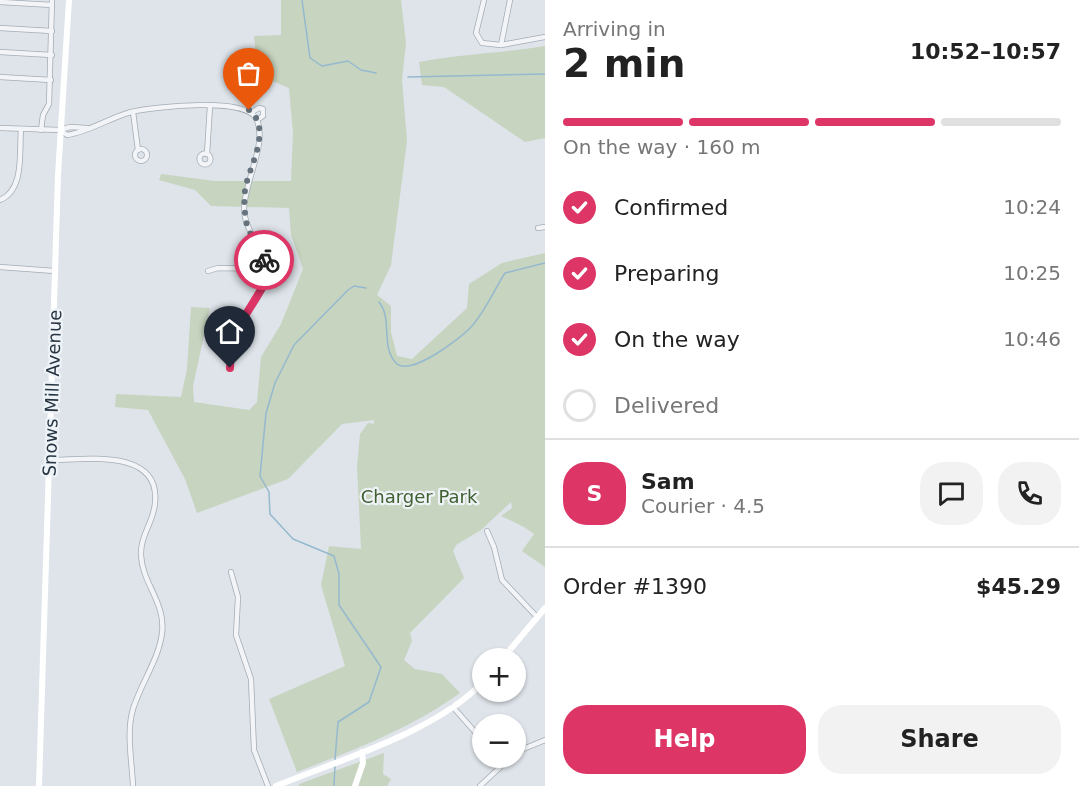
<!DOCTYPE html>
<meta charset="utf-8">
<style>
:root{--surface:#fff;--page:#f2f2f2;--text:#222;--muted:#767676;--line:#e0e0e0;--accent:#dd3566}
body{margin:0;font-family:"DejaVu Sans",sans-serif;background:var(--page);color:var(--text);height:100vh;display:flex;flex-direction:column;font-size:22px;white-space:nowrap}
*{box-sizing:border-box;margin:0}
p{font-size:20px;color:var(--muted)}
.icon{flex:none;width:33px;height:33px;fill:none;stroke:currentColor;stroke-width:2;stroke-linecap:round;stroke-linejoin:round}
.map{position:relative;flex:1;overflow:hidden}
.drawer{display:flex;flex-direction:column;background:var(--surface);width:534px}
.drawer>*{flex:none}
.tools{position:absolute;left:472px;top:648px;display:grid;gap:12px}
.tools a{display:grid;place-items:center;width:54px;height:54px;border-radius:50%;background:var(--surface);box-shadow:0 2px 4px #0004;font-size:30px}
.pin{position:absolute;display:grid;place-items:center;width:51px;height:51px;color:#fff;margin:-62px -26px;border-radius:50% 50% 50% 0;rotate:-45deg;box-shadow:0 0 6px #0007}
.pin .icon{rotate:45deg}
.courier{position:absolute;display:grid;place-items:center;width:60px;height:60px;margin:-30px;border:4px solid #dd3566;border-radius:50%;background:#fff;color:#222;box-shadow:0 2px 8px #0007}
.headline em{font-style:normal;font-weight:800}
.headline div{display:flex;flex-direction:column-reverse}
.headline{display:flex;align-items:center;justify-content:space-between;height:102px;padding:0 18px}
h1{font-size:39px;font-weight:800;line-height:45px}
.bar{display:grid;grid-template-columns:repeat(4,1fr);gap:9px 6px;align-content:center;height:72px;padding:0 18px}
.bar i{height:8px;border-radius:4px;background:var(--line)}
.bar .active{background:var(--accent)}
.bar p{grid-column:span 4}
.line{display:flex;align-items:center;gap:15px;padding:0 18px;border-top:2px solid var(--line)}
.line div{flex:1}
.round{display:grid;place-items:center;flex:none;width:63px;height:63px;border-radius:24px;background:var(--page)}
ol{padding:0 18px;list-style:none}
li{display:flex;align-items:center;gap:18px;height:66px}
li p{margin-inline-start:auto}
li .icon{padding:6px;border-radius:50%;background:var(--accent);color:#fff;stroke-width:4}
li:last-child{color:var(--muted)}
li i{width:33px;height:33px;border:3px solid var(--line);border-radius:50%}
.button{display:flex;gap:12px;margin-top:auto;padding:12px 18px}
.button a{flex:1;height:69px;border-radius:24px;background:var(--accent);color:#fff;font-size:24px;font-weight:800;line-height:69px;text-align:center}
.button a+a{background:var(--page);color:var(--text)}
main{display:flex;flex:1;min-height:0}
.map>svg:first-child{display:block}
.green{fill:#c7d4bf}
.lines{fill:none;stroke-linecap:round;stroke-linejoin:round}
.stream{stroke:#95b9ce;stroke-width:1.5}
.minor-casing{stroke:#a3acb4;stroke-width:6}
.minor{stroke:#f2f4f7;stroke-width:4.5}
.secondary{stroke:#fff;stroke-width:6}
.done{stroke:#66727d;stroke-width:6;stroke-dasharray:0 10.8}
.route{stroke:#dd3566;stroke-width:8}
.labels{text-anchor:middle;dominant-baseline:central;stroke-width:4.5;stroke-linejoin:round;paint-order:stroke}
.street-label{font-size:18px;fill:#263442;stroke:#eef3f7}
.park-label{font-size:18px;fill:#416031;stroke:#eef3f7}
</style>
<main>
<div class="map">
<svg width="545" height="786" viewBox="0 0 545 786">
<rect width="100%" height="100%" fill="#dee4ea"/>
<!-- green -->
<g class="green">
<path d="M281,0H401L406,43L402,80L407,141L391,265L377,295L391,306V332L397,356L412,359L467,308L469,284L502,263L545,253V567L522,551L534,534L524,527L501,516L512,508L511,502L481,530L456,545L453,551L464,578L410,633L412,641L404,660L415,669L442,674L460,693C410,729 354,750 297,772L269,699L345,666L321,585L329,546L361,549L357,466L360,434L368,423L374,424V420L342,424L288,479L197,513L185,479L148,410L115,407L116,394L181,397L187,369L191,307L210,308L193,386L194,402L249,410L257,402L261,357L281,324L303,269L291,235L289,208L211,206L195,190L159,180L161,174L215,181H291L293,133L289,88L258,75L254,36L281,35Z"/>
<path d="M545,46V138L525,142L444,87L422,85L419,62C461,54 503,53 545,46Z"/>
<path d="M384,753L383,774L391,779L387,786H299V784Z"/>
</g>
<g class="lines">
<!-- stream -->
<g class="stream">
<path d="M302,0L310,58L322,66L348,61L361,70L376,73"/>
<path d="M408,77L545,74"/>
<path d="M379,302C393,319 380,346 396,363C410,377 460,339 471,327C485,312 494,290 505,273L545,263"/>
<path d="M335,760L338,722L369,702L381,667L339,605V574L334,556L293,539L270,514L269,492L260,476L266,413L275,383L294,345L348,290L354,286L366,288"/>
<path d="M334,786L335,765"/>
</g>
<!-- minor casing -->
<g class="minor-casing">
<g id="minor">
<path d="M484,0L476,33L482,43L501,45L545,37"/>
<path d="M0,2L52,5"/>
<path d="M0,28L52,31"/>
<path d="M501,45L510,0"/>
<path d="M0,52L52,55"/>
<path d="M0,77L51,80"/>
<path d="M133,112L138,150"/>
<path d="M252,112L259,108L263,109V116L257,120"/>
<path d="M0,128L60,130L70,127L87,128"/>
<path d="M41,130L43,115L49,104L52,0"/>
<path d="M60,130L67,135C89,132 109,118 131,112C153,107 248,96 257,120C267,144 245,181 244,208C244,233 268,251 265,277C263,299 241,316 233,336C229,346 230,357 230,368"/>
<circle cx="141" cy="155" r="6"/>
<circle cx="205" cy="159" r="5.5"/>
<path d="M207,154L210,106"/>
<path d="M0,200C25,190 19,151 21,129"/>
<path d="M538,228L545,227"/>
<path d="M0,267L55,271"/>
<path d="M208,271L218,268L265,269"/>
<path d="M50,460C83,460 161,447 155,503C154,521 140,536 141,555C142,583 166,603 162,633C159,659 141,683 133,709C126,733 132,761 133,786"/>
<path d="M487,531L494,547L502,580L537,617"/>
<path d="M231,572L238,597L236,635L251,679L254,750L268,786"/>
<path d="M453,707L483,741"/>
<path d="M516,752L545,740"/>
<path d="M480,786L510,758"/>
</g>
</g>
<!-- minor -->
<use href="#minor" class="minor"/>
<!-- secondary -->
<g class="secondary">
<path d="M503,658L545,608"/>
<path d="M39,786L58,175L69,0"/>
<path d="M276,786C339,760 436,732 483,682"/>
<path d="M355,786L363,763L362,752"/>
</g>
</g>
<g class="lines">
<!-- done -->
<path class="done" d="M249,110C272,128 251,163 246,185C244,193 244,204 245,213C245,230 258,244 264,260"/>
<!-- route -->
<path class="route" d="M230,368L232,337L264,285V260"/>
</g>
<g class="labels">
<!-- street labels -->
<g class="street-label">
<text transform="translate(52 393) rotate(-88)">Snows Mill Avenue</text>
</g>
<!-- park labels -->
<g class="park-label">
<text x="419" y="496">Charger Park</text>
</g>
</g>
</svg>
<div class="tools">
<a>+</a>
<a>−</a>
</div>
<div class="pin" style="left:249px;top:110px;background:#ea580c"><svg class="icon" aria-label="bag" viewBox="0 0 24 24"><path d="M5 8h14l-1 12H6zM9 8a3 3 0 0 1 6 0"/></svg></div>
<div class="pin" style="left:230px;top:368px;background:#1f2937"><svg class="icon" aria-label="home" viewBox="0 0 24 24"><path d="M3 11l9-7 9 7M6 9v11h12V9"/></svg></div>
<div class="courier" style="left:264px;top:260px"><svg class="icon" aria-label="bike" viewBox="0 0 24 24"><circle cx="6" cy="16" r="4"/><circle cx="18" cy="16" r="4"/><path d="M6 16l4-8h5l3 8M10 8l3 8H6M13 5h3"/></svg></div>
</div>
<section class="drawer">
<div class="headline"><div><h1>2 min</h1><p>Arriving in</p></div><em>10:52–10:57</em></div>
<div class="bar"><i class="active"></i><i class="active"></i><i class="active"></i><i></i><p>On the way · 160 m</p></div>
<ol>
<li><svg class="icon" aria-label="check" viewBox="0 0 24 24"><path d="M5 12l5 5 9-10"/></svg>Confirmed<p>10:24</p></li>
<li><svg class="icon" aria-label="check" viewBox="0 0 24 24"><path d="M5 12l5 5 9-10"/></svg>Preparing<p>10:25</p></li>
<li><svg class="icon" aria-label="check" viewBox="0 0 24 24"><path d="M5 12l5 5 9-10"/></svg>On the way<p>10:46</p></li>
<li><i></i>Delivered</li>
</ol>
<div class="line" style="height:108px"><b class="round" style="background:var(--accent);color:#fff">S</b><div><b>Sam</b><p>Courier · 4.5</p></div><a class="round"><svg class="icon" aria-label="chat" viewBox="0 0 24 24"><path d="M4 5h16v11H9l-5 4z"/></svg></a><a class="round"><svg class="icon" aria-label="phone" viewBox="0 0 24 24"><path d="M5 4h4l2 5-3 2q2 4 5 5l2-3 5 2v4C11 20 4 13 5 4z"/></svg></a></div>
<div class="line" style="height:78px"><div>Order #1390</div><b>$45.29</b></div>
<div class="button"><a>Help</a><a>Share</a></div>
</section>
</main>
